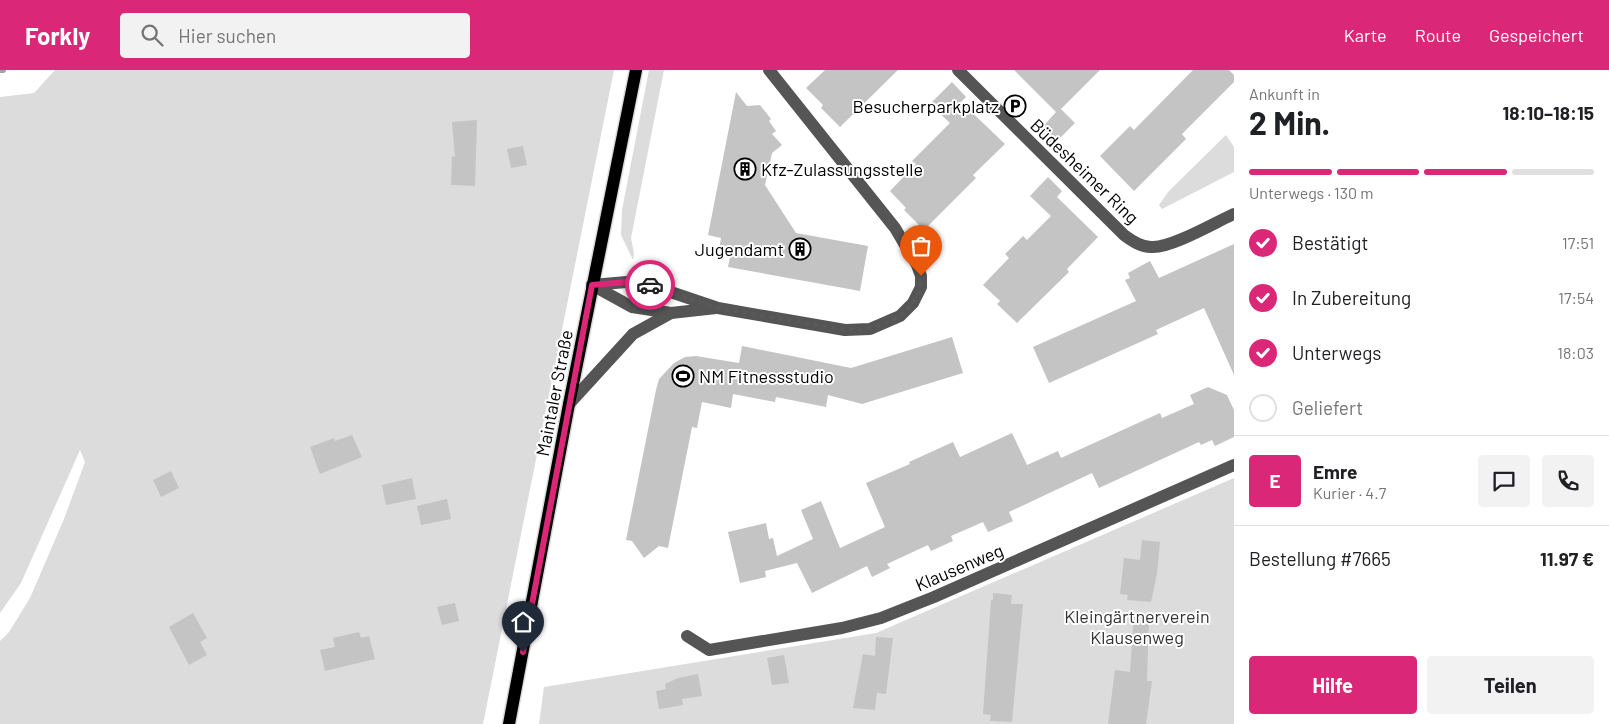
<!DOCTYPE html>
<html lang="de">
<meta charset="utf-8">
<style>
:root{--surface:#fff;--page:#f2f2f2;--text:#202124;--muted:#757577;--line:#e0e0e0;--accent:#db2777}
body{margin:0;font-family:Barlow,sans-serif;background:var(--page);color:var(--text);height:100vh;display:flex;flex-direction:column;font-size:19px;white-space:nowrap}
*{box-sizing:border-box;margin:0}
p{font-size:16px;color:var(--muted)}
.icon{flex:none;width:28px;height:28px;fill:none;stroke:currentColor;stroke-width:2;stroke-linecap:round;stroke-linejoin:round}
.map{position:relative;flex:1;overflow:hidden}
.details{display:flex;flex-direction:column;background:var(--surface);width:375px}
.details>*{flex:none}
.pin{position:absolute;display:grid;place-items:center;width:42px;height:42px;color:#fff;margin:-51px -21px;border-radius:50% 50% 50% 0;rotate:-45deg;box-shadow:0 0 5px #0007}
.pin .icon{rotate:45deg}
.courier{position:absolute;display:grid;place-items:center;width:50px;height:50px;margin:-25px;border:4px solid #db2777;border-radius:50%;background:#fff;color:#222;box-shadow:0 1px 6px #0007}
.overview em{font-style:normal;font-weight:700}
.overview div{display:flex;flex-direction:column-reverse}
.overview{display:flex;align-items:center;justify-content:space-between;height:85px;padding:0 15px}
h1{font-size:32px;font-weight:700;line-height:38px}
.bar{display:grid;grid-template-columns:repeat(4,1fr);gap:8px 5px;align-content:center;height:60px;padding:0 15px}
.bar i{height:6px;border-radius:4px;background:var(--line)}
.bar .active{background:var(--accent)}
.bar p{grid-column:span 4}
.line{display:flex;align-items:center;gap:12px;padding:0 15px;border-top:1px solid var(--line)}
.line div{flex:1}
.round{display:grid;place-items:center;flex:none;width:52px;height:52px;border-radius:5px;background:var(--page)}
ol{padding:0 15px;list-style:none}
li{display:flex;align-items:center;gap:15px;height:55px}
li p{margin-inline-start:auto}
li .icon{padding:5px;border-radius:50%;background:var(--accent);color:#fff;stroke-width:4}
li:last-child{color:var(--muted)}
li i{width:28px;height:28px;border:2px solid var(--line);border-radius:50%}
.primary-button{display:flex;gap:10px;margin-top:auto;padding:10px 15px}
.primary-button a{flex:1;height:58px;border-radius:5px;background:var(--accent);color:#fff;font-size:20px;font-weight:700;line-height:58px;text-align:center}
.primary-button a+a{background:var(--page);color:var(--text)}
header{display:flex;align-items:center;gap:30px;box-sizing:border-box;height:70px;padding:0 25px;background:var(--accent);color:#fff}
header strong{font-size:24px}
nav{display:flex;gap:28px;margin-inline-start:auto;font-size:18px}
.search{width:350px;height:45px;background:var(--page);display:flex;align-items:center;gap:12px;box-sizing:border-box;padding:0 18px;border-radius:5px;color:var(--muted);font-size:19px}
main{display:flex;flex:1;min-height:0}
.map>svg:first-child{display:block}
.green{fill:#dcdcdc}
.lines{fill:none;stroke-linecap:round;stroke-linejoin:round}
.stream{stroke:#a3a3a3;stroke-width:6}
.building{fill:#c4c4c4}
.major-casing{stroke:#dbdbdb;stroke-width:15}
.minor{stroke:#555;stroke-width:12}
.major{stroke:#000;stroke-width:12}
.done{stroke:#595959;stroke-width:5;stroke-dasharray:0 9}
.route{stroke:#db2777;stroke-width:6}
.labels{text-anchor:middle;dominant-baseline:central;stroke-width:4;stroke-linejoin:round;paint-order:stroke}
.poi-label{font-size:18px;fill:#000;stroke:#fff;text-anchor:end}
.street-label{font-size:18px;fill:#000;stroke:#fff}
.park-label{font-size:18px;fill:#333;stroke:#fff}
</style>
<header>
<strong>Forkly</strong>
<div class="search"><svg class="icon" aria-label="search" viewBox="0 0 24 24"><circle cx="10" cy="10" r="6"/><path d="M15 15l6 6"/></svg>Hier suchen</div>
<nav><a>Karte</a><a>Route</a><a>Gespeichert</a></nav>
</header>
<main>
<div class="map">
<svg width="1234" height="654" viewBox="0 0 1234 654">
<rect width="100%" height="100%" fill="#fff"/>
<!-- green -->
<g class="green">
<path d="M55,0H614L483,654H0V571L9,562L30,528L64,449L85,392L80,380L21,513L0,543V27L34,23Z"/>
<path d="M649,0H664L631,168L634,183L633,190L621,165L622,140Z"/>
<path d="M1226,65L1234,77V102L1162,139L1159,135L1169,121Z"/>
<path d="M1234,408V654H539L544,617L876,563Z"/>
</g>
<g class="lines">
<!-- stream -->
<path class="stream" d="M0,0H3"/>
</g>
<!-- building -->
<g class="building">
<path d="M825,0H898L840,57L821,38L823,35L806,18Z"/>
<path d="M1014,0H1100L1061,39L1075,53L1052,76L1038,62L1056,42Z"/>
<path d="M1193,0H1229L1234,5V12L1182,64L1186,69L1134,121L1100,86L1130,56L1134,60Z"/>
<path d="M952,12L966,27L961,32L1005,74L973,105L976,108L924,160L904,140L906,138L890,121L916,94L912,91L950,53L930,34Z"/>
<path d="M736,22L747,36L760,35L771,49L769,51L776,61L772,64L782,75L772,83L765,115L796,163L868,176L860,221L728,197L731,182L719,180L721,168L708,165Z"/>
<path d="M477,50L475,116L451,115L452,86L455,87L452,52Z"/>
<path d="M523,76L527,95L511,98L507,79Z"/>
<path d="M1048,107L1062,121L1057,127L1098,167L1067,199L1069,202L1017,253L997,234L1000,231L983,215L1009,188L1005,184L1023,166L1027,170L1051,146L1030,126Z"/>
<path d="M1234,174V305L1204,238L1156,260L1158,264L1049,313L1033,277L1136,231L1125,210L1130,208L1128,203L1150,191L1159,208Z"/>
<path d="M952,267L963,303L862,334L828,325L826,337L776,327L775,332L733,324L731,338L702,332L697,358L692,357L668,478L659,476L644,488L632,471L626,470L656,320L659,309L674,293L685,287L696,286L739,293L742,276L851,298Z"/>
<path d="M1208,317L1227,325L1234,340V367L1215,376L1212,370L1201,375L1199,372L1099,418L1092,403L1009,442L1013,451L988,462L983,452L951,466L953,471L931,481L928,475L887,494L890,498L872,507L867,496L812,523L797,493L765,501L766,507L740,513L728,462L766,453L769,469L773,468L777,486L813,469L801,440L821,431L840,478L885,457L866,413L910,394L909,392L953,372L960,387L1012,363L1027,395L1058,381L1061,388L1160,343L1162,348L1194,334L1190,325Z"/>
<path d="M352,365L362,387L320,404L310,377L334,368L335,371Z"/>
<path d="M171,401L179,418L161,427L153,410Z"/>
<path d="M412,408L416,429L386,435L382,415Z"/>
<path d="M447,429L451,449L421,455L417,436Z"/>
<path d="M1142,470L1160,472L1157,504L1151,532L1127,530L1128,525L1120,524L1124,488L1140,490Z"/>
<path d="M993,523L1012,525L1011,534H1023L1012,652L990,651L991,645L983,644L991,530H993Z"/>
<path d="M455,533L459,551L442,555L437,537Z"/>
<path d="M193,543L207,568L200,572L207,585L189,595L169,557Z"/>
<path d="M1134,544L1149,545L1147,611H1152L1146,654H1108L1115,600L1130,602Z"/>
<path d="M359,562L361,568L369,566L375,589L325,601L320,580L335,577L333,568Z"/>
<path d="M876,567L893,568L886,624L877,623L875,640L853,638L863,584L875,586Z"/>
<path d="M784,585L789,613L772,615L767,588Z"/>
<path d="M698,604L702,626L682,629L683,635L659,639L656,621L666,619L665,614L678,608Z"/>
</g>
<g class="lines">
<!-- major casing -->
<g class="major-casing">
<path id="major" d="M509,654L569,334L636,0"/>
</g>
<!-- minor -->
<g class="minor">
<path d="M958,0L1124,165C1132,171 1142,178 1153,177C1173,177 1214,153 1234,144"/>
<path d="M592,215L638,211L718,238L845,260L870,259L900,246L913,233L921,217V206L917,195L895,158L769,0"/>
<path d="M592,215L632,237L671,243L716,238"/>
<path d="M569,334L633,264L671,243"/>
<path d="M687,566L709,580L842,558L881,548L934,527L1234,395"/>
</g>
<!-- major -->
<use href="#major" class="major"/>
</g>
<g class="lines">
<!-- done -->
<path class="done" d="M650,215L718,238L846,260C878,261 922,245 921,206"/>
<!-- route -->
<path class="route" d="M523,582L592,215L638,211L650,215"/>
</g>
<!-- icons -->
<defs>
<g id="parking-ring" transform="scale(1.125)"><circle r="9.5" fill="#fff" stroke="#000" stroke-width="1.5"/><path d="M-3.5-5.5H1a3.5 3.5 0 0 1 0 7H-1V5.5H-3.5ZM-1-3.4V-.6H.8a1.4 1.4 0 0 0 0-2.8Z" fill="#000"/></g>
<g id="building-ring" transform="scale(1.125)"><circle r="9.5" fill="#fff" stroke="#000" stroke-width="1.5"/><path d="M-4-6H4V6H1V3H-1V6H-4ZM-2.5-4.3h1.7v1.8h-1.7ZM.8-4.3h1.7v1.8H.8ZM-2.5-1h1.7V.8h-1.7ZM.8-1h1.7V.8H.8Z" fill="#000"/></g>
<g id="stadium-ring" transform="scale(1.125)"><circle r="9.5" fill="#fff" stroke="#000" stroke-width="1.5"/><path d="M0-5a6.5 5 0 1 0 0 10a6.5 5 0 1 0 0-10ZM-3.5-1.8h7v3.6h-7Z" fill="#000"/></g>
</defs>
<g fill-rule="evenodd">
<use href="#parking-ring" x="1015" y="36"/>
<use href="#building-ring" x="745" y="99"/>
<use href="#building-ring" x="800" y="179"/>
<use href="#stadium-ring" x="683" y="306"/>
</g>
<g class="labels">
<!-- poi labels -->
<g class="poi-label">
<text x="999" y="36">Besucherparkplatz</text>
<text x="761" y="99" text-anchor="start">Kfz-Zulassungsstelle</text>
<text x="784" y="179">Jugendamt</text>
<text x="699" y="306" text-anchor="start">NM Fitnessstudio</text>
</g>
<!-- street labels -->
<g class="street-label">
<text transform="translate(1085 101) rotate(44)">Büdesheimer Ring</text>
<text transform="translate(554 323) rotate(-79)">Maintaler Straße</text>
<text transform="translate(959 497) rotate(-23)">Klausenweg</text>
</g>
<!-- park labels -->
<g class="park-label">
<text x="1137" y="546">Kleingärtnerverein<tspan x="1137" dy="21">Klausenweg</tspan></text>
</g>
</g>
</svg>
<div class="pin" style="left:921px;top:206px;background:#ea580c"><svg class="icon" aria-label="bag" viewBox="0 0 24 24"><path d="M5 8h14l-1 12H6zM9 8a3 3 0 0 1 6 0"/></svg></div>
<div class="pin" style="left:523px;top:582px;background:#1f2937"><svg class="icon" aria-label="home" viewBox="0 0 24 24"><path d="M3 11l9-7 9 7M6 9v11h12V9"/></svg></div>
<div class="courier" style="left:650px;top:215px"><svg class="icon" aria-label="car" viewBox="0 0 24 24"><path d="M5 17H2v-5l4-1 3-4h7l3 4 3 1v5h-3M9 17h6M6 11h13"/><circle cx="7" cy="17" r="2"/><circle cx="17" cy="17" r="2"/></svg></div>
</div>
<section class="details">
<div class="overview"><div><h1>2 Min.</h1><p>Ankunft in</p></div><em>18:10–18:15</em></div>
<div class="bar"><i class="active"></i><i class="active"></i><i class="active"></i><i></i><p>Unterwegs · 130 m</p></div>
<ol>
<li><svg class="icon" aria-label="check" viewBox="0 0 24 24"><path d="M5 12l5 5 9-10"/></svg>Bestätigt<p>17:51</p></li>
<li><svg class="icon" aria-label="check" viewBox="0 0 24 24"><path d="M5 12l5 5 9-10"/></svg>In Zubereitung<p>17:54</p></li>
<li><svg class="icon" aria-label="check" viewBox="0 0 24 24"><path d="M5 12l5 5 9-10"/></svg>Unterwegs<p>18:03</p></li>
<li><i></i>Geliefert</li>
</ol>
<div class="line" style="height:90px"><b class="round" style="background:var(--accent);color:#fff">E</b><div><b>Emre</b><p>Kurier · 4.7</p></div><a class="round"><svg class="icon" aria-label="chat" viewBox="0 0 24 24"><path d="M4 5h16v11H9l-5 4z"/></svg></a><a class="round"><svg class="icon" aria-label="phone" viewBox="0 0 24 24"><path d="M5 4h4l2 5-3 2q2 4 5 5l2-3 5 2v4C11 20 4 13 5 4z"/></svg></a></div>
<div class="line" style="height:65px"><div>Bestellung #7665</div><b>11.97 €</b></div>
<div class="primary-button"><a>Hilfe</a><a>Teilen</a></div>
</section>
</main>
